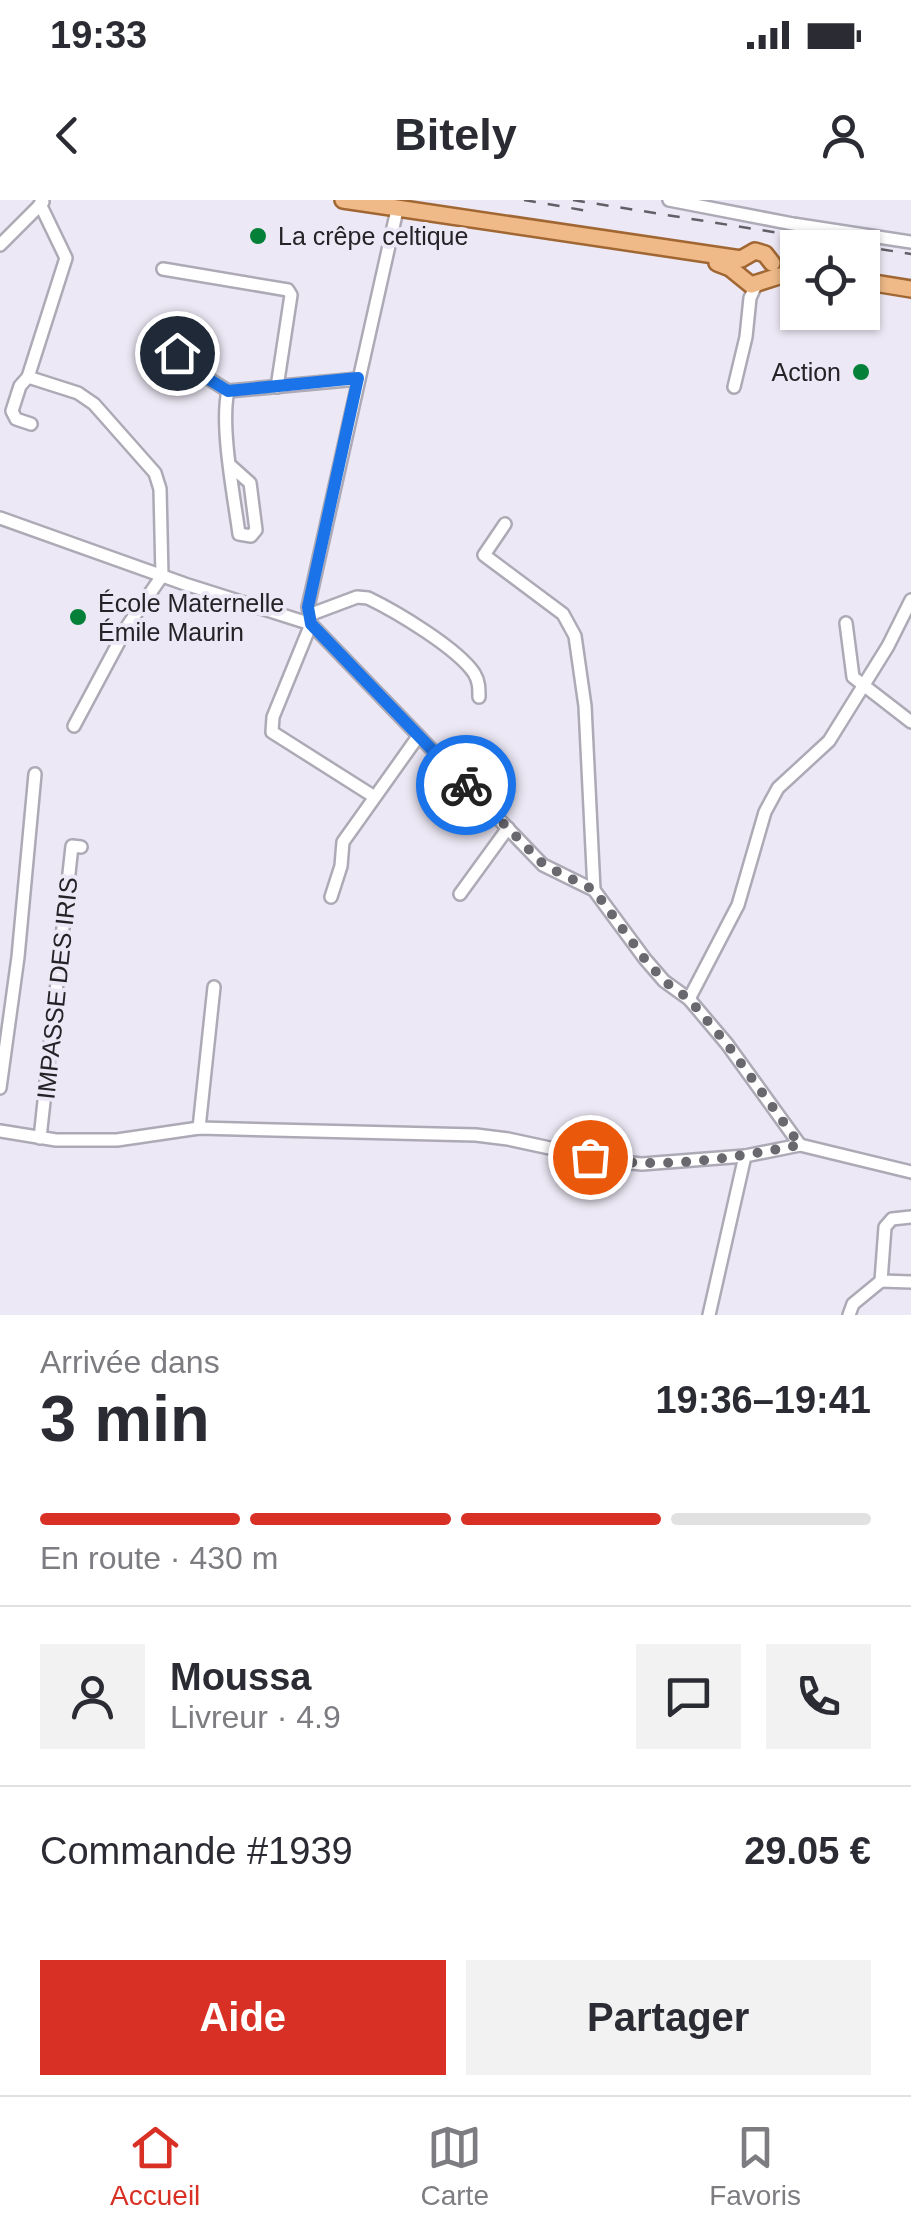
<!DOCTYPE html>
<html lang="fr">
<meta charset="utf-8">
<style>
:root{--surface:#fff;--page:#f2f2f3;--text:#2b2b33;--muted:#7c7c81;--line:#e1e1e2;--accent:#d93025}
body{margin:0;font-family:Helvetica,sans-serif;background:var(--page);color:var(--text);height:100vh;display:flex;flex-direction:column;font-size:38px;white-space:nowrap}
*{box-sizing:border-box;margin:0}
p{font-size:32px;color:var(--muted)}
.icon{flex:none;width:55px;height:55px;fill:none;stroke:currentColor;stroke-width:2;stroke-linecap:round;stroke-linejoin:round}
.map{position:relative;height:1115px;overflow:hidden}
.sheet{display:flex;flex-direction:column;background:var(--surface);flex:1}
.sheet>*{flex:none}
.controls{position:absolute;left:780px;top:30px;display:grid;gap:20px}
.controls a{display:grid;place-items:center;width:100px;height:100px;border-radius:0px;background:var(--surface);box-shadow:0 2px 8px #0004;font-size:50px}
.pin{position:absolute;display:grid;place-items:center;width:85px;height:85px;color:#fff;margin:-42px;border:5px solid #fff;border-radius:50%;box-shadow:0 2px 10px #0007}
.courier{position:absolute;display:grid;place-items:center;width:100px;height:100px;margin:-50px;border:8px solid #1a73e8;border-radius:50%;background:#fff;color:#222;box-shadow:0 2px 12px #0007}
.overview em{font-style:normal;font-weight:700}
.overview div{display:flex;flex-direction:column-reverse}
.overview{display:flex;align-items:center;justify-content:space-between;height:170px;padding:0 40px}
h1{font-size:65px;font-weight:700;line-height:75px}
.bar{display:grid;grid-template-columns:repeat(4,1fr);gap:15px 10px;align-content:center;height:120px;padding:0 40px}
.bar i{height:12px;border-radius:8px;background:var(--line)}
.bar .on{background:var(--accent)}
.bar p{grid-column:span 4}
.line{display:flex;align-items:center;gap:25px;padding:0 40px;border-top:2px solid var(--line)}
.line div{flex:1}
.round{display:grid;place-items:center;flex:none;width:105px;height:105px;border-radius:0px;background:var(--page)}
.primary-button{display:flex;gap:20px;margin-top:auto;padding:20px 40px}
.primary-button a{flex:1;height:115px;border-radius:0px;background:var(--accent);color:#fff;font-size:40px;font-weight:700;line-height:115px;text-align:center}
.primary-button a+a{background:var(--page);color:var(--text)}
.status{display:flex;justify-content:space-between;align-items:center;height:70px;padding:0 50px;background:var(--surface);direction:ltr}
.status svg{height:28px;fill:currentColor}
header{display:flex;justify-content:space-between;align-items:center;height:130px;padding:0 40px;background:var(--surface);font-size:45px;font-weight:700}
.dock{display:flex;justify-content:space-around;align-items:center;height:140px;border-top:2px solid var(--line);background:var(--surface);font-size:28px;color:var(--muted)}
.dock a{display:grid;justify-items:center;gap:5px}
.dock .on{color:var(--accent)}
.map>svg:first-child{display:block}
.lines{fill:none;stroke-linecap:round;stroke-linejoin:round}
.minor-casing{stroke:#adaab6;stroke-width:16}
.major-casing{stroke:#a16733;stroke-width:20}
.minor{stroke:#fff;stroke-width:11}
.major{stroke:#efba88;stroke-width:15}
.rail{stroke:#626067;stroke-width:2.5;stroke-dasharray:12 12;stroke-linecap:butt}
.done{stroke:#6a686f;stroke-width:10;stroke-dasharray:0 18}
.route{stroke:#1a73e8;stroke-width:12}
.poi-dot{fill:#058038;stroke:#ece8f5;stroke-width:4}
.labels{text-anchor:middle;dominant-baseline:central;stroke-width:8;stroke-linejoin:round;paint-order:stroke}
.poi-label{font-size:25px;fill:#242327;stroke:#ece8f5;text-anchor:start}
.street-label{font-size:25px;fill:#242327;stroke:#ece8f5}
</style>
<div class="status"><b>19:33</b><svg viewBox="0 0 49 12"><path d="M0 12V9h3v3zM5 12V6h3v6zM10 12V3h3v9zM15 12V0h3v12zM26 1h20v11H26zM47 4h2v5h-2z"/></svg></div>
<header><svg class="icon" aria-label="back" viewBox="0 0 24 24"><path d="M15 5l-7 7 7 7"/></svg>Bitely<svg class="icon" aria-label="person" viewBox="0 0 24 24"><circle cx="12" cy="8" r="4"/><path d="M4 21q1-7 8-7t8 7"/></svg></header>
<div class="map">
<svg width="911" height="1115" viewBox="0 0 911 1115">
<rect width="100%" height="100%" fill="#ece8f5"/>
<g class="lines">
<!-- minor casing -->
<g class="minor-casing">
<g id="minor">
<path d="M669,0L793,24L911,42"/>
<path d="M397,10L308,407L311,424L543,665L594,690L645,759L664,781L689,799L727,844L800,945"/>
<path d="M0,45L43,2"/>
<path d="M163,69L288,90L291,95L277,187"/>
<path d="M152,131L203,175L228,191L358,179"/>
<path d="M28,177L78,193L94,204L155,273L160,289L162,376"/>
<path d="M734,187L746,137L750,98L756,85"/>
<path d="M228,191C220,226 234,296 239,334L251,336L256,330L250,283L231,266"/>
<path d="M31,224L16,219L12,211L20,186L28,177L66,58L40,4"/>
<path d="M0,318L185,384L311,424L273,517L272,532L373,596"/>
<path d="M505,324L484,355L563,414L575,436L585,506L594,690"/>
<path d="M309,415L357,397L368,398C397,412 457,448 474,473C479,481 479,488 479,497"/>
<path d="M846,423L853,477L911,522"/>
<path d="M74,526L128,425L162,376"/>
<path d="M460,694L508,628"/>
<path d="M331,697L341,666L343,642L417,538"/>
<path d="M689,799L738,705L765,612L778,588L829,541L888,446L911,400"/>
<path d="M0,888L18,757L35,574"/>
<path d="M199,928L214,787"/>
<path d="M0,931L56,940H117L199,928L476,935L508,939L610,961L642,964L745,956L800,945L911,972"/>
<path d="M40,938L72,646L81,647"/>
<path d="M881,1081L885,1027L892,1019L911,1017"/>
<path d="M881,1081L911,1082"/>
<path d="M709,1115L745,956"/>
<path d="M849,1115L853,1104L881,1081"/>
</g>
</g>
<!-- major casing -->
<g class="major-casing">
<g id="major">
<path d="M343,0L741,59"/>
<path d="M741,59L755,51L765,54L772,63"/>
<path d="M717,63L730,68L751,85L779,76L798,75"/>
<path d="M862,81L911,89"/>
</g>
</g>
<!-- minor -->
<use href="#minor" class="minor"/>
<!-- major -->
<use href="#major" class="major"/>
<!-- rail -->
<g class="rail">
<path d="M524,0L588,11"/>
<path d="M573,0L911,54"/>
</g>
</g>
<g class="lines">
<!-- done -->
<path class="done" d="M466,585L544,665L594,690L644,758L664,781L689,799L727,844L800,945C731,958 660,971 590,957"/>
<!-- route -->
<path class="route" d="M177,153L202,175L228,191L358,178L308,407L311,424L466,585"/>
</g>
<!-- markers -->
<g class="poi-dot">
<circle cx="258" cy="36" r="10"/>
<circle cx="861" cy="172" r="10"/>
<circle cx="78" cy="417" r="10"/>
</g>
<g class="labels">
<!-- poi labels -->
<g class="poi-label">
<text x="278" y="36">La crêpe celtique</text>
<text x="841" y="172" text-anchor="end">Action</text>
<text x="98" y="403">École Maternelle<tspan x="98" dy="29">Émile Maurin</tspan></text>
</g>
<!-- street labels -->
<g class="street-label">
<text transform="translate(57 788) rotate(-84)">IMPASSE DES IRIS</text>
</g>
</g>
</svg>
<div class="controls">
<a><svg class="icon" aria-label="locate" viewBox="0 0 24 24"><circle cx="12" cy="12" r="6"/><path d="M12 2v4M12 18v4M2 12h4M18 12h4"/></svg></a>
</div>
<div class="pin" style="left:590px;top:957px;background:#ea580c"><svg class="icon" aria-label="bag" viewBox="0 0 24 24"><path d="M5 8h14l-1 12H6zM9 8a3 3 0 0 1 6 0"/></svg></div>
<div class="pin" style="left:177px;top:153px;background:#1f2937"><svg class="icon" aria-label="home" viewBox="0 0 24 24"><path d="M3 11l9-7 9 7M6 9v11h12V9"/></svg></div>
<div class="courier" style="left:466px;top:585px"><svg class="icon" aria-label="bike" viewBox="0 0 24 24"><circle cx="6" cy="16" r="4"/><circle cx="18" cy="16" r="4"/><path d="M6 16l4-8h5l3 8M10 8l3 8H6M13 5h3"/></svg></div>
</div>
<section class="sheet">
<div class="overview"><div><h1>3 min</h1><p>Arrivée dans</p></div><em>19:36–19:41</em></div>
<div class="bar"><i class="on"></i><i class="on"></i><i class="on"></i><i></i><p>En route · 430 m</p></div>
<div class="line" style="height:180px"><a class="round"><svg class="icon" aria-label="person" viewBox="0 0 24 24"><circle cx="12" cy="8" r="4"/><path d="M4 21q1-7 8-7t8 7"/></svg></a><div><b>Moussa</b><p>Livreur · 4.9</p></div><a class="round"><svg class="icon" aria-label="chat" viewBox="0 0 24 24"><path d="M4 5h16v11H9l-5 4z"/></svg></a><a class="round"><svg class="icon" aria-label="phone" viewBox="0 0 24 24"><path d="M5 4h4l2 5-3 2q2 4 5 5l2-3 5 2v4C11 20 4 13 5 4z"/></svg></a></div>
<div class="line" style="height:130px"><div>Commande #1939</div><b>29.05 €</b></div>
<div class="primary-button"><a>Aide</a><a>Partager</a></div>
</section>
<nav class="dock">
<a class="on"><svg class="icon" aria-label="home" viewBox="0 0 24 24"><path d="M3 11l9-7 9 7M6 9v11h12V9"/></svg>Accueil</a>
<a><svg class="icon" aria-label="map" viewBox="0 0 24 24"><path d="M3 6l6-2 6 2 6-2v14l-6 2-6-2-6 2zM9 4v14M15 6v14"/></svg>Carte</a>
<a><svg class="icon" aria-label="saved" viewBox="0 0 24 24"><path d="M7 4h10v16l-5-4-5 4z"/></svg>Favoris</a>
</nav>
